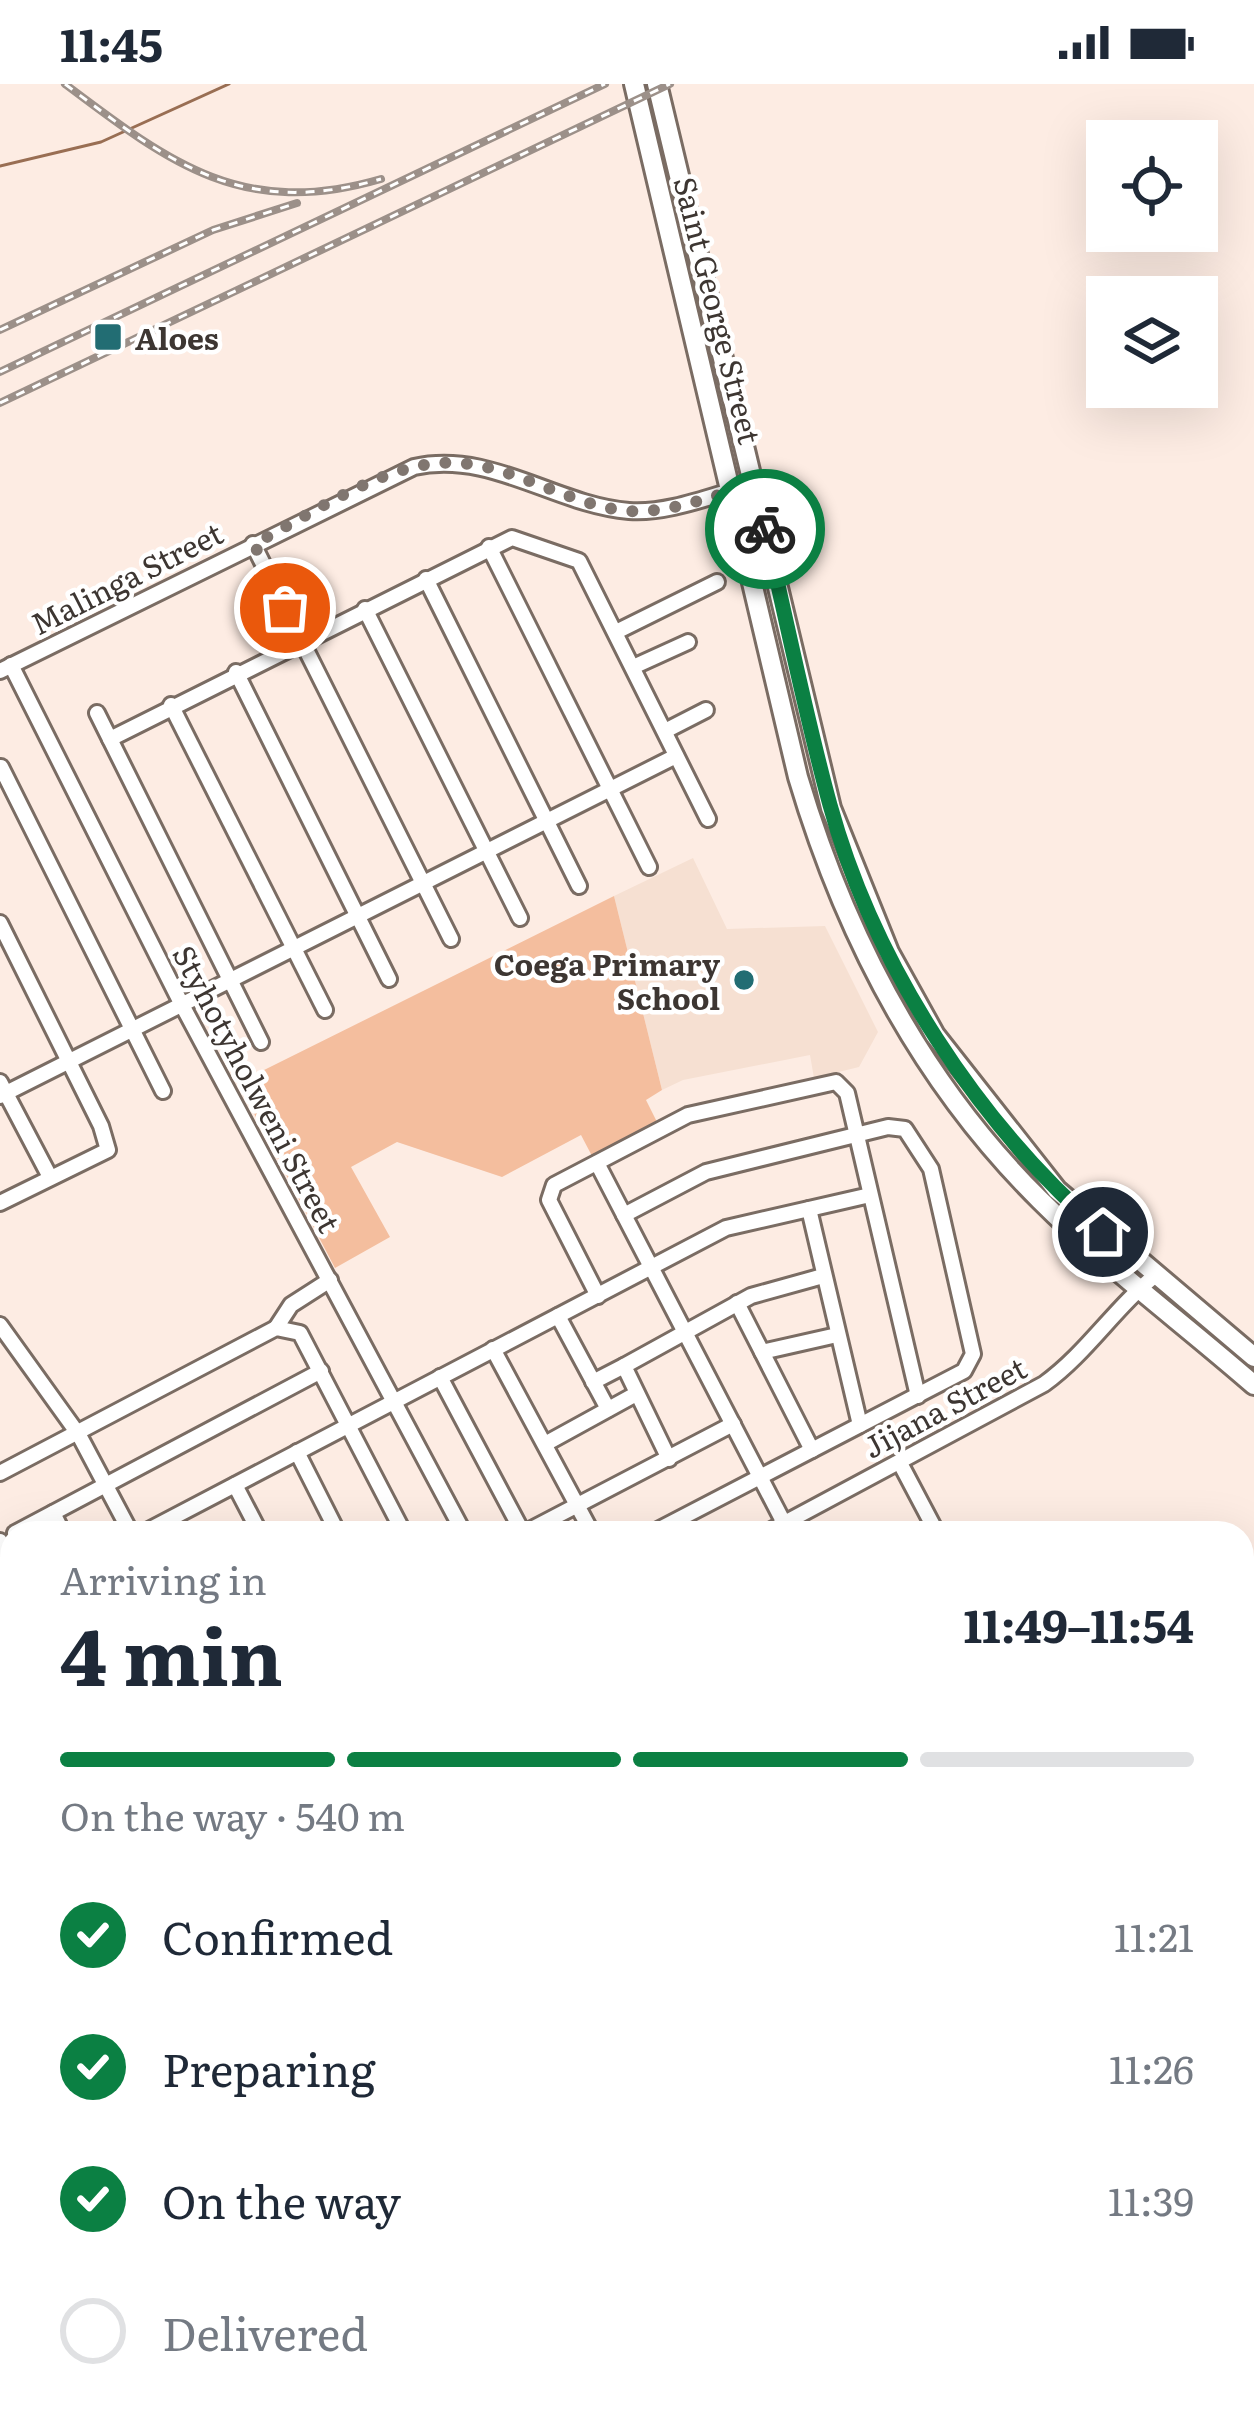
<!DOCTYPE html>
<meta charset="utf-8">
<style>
:root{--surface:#fff;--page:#f6f6f7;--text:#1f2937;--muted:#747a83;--line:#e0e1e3;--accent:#0b8043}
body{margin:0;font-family:Literata,serif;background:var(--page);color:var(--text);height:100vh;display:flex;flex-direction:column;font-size:45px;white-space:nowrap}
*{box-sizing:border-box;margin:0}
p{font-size:39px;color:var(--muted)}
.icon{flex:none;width:66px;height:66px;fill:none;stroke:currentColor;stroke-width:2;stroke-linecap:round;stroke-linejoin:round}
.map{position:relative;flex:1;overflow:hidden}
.sheet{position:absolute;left:0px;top:1437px;width:1254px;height:900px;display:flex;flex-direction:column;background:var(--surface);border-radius:36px 36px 0 0;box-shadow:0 12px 48px #0002}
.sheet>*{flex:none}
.tools{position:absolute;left:1086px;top:36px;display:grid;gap:24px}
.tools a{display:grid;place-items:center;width:132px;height:132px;border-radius:0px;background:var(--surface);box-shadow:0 12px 48px #0002;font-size:60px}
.pin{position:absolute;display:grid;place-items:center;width:102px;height:102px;color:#fff;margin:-51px;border:6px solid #fff;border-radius:50%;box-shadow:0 3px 12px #0007}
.courier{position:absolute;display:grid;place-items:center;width:120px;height:120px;margin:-60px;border:9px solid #0b8043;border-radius:50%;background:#fff;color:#222;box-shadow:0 3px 15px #0007}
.summary em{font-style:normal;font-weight:700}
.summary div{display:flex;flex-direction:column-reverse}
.summary{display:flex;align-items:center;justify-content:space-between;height:204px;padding:0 60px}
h1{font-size:78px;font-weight:700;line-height:90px}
.bar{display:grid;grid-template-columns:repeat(4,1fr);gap:18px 12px;align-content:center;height:144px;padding:0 60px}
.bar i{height:15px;border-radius:9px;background:var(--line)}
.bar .on{background:var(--accent)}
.bar p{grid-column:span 4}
ol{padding:0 60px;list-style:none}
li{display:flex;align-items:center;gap:36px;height:132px}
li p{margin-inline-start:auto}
li .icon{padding:12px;border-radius:50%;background:var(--accent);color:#fff;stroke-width:4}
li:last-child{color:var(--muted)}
li i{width:66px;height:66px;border:6px solid var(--line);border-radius:50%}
.status{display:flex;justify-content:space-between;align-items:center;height:84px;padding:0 60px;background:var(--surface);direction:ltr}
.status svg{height:33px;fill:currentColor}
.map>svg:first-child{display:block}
.built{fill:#f6e0d2}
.green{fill:#f4be9e}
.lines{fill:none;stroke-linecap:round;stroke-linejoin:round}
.stream{stroke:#996e53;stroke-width:3}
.minor-casing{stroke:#7a6c63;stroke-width:20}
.major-casing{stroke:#7a6c63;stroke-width:24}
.minor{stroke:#fff;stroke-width:14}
.major{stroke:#fff;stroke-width:18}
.rail-casing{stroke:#9c9089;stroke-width:8}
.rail{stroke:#fff;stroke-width:3;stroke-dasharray:9;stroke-linecap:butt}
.done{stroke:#807670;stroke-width:12;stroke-dasharray:0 21.6}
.route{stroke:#0b8043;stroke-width:15}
.poi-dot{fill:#226d73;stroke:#fff;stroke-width:4.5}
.labels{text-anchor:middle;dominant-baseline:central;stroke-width:9;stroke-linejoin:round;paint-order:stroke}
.street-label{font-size:30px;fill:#3d3632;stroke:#fff}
.poi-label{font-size:30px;font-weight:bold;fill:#3d3632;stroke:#fff;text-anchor:start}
</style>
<div class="status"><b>11:45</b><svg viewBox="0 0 49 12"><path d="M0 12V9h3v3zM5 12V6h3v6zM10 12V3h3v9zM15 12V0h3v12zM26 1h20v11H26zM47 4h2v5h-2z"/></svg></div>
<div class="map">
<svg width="1254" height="2337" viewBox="0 0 1254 2337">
<rect width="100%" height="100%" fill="#fdece3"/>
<!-- built -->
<path class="built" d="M693,774L727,845L825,842L878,948L859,983L814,994L810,971L683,996L662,1006L614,812Z"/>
<!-- green -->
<g class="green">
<path d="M614,812L662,1006L646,1016L657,1038L592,1072L581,1051L502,1093L397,1058L351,1083L390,1153L335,1184L238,999Z"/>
<path d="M12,2275V2325H520L526,2337H0V2279Z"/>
<path d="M762,2325H1010L1012,2337H759Z"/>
</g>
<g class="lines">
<!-- stream -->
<path class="stream" d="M0,82L101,58L229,0"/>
<!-- minor casing -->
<g class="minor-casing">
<g id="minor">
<path d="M253,460L451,855"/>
<path d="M489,463L649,783"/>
<path d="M426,495L579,802"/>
<path d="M365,525L520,834"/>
<path d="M616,548L717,498"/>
<path d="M11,581L181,919L464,1449"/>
<path d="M633,583L688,558"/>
<path d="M0,587L414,383C491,366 555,421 629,427C670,430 715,410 755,400"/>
<path d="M236,588L389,895"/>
<path d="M171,621L325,926"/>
<path d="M97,629L261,958"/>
<path d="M665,647L706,626"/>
<path d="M110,655L512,454L579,477L708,735"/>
<path d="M1,683L163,1007"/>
<path d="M0,839L101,1042L108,1066L0,1119"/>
<path d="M0,998L50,1093"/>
<path d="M0,1012L676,672"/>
<path d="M597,1079L784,1439"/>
<path d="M809,1125L860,1341"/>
<path d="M624,1131L706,1088L888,1043L905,1045L931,1085L973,1270L964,1287L652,1449"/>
<path d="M598,1212L549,1116L554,1101L688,1031L836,998L847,1009L918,1312"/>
<path d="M737,1219L812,1366"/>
<path d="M558,1232L608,1325"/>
<path d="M0,1241L79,1351L131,1449"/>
<path d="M276,1244L291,1221L330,1196"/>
<path d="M493,1265L592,1449"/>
<path d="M762,1268L837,1251"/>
<path d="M440,1293L523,1449"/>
<path d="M593,1298L624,1282"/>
<path d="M545,1360L636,1310"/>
<path d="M297,1368L338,1449"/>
<path d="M669,1375L624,1282L751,1212L823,1192"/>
<path d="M900,1379L937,1449"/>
<path d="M0,1389L276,1244L300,1249L404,1449"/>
<path d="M235,1401L260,1449"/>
<path d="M53,1429L63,1449"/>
<path d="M15,1449L321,1287"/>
<path d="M143,1449L726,1144L870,1111"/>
<path d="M524,1449L733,1340"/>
<path d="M766,1449L1044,1300C1087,1269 1115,1223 1157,1190"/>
<path d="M0,1457L12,1480"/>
<path d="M0,1535L12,1529"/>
<path d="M0,1615L12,1609"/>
<path d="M0,1681L12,1675"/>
<path d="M1242,1750L1254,1747"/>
<path d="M0,1849L12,1843"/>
<path d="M0,1908L12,1902"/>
<path d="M0,1967L12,1990"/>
<path d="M1242,2029L1254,2026"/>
<path d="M0,2093L12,2116"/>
<path d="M0,2176L12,2169"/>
<path d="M0,2223L10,2240L0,2244"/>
<path d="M1065,2325L1068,2337"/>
<path d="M1176,2325L1179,2337"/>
</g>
</g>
<!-- major casing -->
<g class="major-casing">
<g id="major">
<path d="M634,0L798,693C845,851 922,999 1040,1116C1106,1182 1183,1239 1254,1301"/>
<path d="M657,0L831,724L889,868L935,951L1057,1106L1254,1273"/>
</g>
</g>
<!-- minor -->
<use href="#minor" class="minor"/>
<!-- major -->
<use href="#major" class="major"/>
<!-- rail casing -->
<g class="rail-casing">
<g id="rail">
<path d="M65,0C171,80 243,135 381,95"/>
<path d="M0,246L213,146L297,119"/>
<path d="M0,288L605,0"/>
<path d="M0,319L670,0"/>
</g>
</g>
<!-- rail -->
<use href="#rail" class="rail"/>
</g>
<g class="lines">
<!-- done -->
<path class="done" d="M285,524L254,460C310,431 376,384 440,379C505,374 564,421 628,427C669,430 715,411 755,400L765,445"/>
<!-- route -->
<path class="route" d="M765,445C787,537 805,630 830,721C874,881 978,1040 1103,1148"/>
</g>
<!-- markers -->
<g class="poi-dot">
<rect x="93" y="238" width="30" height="30" rx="6"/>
<circle cx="744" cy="896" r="12"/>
</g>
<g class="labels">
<!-- street labels -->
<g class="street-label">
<text transform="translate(719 226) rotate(76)">Saint George Street</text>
<text transform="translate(126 493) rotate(-27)">Malinga Street</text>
<text transform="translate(258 1004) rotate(62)">Styhotyholweni Street</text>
<text transform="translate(944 1322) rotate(-28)">Jijana Street</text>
</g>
<!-- poi labels -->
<g class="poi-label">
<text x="135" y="253">Aloes</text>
<text x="720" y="879" text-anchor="end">Coega Primary<tspan x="720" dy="34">School</tspan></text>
</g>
</g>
</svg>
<div class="tools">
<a><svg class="icon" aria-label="locate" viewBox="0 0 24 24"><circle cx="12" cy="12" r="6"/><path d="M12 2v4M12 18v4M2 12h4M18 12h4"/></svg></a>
<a><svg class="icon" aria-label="layers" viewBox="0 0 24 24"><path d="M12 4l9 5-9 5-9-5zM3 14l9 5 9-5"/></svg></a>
</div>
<div class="pin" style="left:285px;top:524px;background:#ea580c"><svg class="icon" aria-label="bag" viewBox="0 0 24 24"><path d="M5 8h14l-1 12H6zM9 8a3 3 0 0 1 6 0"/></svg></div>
<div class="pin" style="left:1103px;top:1148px;background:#1f2937"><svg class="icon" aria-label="home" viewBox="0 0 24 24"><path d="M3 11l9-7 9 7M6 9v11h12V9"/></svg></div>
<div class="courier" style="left:765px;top:445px"><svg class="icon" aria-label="bike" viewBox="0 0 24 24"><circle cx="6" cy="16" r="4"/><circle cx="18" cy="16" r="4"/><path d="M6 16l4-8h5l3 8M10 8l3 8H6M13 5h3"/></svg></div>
<section class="sheet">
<div class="summary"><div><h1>4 min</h1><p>Arriving in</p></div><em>11:49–11:54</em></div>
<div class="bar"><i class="on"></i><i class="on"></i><i class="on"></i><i></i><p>On the way · 540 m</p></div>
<ol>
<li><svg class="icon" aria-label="check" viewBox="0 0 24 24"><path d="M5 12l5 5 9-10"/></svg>Confirmed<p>11:21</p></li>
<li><svg class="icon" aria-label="check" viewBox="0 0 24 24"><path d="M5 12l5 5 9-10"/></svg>Preparing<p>11:26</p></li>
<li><svg class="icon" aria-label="check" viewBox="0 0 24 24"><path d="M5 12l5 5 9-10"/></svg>On the way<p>11:39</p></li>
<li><i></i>Delivered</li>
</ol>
</section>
</div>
